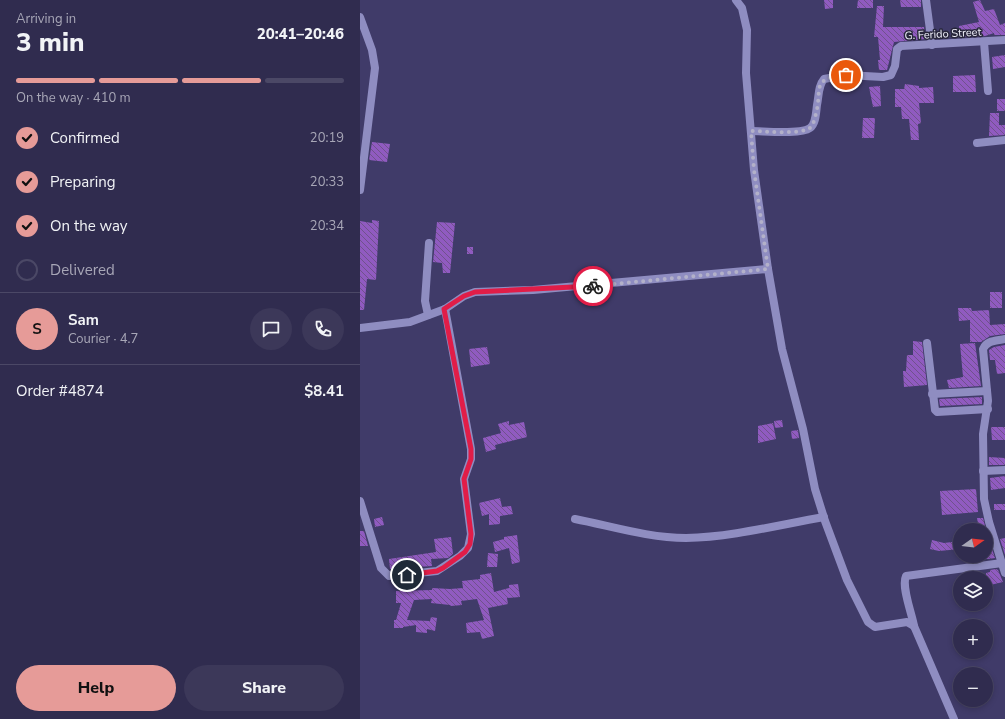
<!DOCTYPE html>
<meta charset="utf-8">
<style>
:root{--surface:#302c4f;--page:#3c3859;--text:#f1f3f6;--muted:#a8a7b7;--line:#4b4866;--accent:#e69b98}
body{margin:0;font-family:"Nunito Sans",sans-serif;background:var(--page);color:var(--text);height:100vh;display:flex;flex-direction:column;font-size:15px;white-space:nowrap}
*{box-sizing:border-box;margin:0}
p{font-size:13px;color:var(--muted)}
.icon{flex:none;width:22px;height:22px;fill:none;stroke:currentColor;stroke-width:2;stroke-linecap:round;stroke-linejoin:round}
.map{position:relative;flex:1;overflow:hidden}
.sheet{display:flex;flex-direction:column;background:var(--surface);width:360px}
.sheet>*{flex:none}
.needle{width:26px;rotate:76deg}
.fabs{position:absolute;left:593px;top:523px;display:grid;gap:8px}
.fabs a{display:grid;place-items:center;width:40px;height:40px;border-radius:50%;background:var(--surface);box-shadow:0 2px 6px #0003,0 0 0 1px var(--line);font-size:20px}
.pin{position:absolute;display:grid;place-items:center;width:34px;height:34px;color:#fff;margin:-17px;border:2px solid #fff;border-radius:50%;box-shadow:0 1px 4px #0007}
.courier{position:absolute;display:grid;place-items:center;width:40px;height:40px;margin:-20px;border:3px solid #e11d48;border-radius:50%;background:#fff;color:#222;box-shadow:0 1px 5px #0007}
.head em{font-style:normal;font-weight:800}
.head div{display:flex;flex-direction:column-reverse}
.head{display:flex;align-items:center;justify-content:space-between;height:68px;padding:0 16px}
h1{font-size:26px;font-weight:800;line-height:30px}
.bar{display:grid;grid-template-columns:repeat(4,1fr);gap:6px 4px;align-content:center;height:48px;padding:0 16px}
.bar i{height:5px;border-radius:3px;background:var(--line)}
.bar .active{background:var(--accent)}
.bar p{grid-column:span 4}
.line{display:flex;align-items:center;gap:10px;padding:0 16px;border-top:1px solid var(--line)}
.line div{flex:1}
.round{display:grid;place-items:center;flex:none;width:42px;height:42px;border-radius:21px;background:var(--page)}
ol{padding:0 16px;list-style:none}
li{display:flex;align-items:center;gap:12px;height:44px}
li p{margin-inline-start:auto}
li .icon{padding:4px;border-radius:50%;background:var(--accent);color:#111;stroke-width:4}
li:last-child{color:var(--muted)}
li i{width:22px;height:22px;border:2px solid var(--line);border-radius:50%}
.primary-button{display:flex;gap:8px;margin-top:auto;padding:8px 16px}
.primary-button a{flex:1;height:46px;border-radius:24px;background:var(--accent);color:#111;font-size:16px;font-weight:800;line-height:46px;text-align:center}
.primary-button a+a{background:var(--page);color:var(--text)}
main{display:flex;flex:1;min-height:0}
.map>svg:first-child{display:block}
.building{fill:url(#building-back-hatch)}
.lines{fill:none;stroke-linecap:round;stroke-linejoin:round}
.street{stroke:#8f8dc1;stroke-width:8}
.done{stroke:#b3b1c9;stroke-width:4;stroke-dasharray:0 7.2}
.route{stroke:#e11d48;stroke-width:5}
.labels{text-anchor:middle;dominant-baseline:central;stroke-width:3;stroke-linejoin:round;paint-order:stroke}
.street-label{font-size:11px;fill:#f1f1fc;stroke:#27263b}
</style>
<main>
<section class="sheet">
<div class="head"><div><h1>3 min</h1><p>Arriving in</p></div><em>20:41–20:46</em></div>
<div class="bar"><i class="active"></i><i class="active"></i><i class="active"></i><i></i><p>On the way · 410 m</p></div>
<ol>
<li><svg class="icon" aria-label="check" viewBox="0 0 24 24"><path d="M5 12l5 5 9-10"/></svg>Confirmed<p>20:19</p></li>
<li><svg class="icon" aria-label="check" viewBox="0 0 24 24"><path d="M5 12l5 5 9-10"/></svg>Preparing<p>20:33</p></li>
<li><svg class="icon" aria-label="check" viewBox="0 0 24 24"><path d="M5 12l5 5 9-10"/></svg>On the way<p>20:34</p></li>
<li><i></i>Delivered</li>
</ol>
<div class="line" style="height:72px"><b class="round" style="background:var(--accent);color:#111">S</b><div><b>Sam</b><p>Courier · 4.7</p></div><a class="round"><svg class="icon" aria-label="chat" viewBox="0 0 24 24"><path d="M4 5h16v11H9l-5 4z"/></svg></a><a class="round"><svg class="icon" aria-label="phone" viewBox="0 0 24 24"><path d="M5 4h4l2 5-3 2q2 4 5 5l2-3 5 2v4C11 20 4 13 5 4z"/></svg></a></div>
<div class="line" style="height:52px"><div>Order #4874</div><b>$8.41</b></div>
<div class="primary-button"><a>Help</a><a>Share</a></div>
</section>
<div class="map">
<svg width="645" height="719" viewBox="0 0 645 719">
<defs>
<pattern id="building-back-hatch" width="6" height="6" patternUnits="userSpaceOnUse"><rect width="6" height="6" fill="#905bc0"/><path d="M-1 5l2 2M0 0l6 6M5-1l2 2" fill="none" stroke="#70528c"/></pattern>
</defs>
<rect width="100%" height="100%" fill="#403b69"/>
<!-- building -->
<g class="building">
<path d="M464,0H473V8L465,9Z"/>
<path d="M498,0H513V8H497Z"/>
<path d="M540,0H561V7H541Z"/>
<path d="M620,0L625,11L634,9L640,25L645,23V35H634V33L625,36L600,37L599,26L619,22L613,2Z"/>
<path d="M517,6H524L523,27H564L565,39L534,42L527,70H519L518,60H520L518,37H514Z"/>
<path d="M645,55V67L633,69L632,57Z"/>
<path d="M615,75L616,92H593V76Z"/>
<path d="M545,84L559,86V88L573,87L574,103H559L561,123L558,124L559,140H551L549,119H542L541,107H535V89H544Z"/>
<path d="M520,86L521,106L513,107L509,87Z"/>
<rect x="637" y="99" width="8" height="12"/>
<path d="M630,113H639V125H645V135L629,136Z"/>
<path d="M503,118H515L514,138H502Z"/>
<path d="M12,142L30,144L27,162L9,160Z"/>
<path d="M12,220L19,221L16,280L7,279L4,310H0V221L12,223Z"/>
<path d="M77,222L95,223L90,273H83L82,263L73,262Z"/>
<rect x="107" y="247" width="6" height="7"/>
<rect x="630" y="292" width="12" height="16"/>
<path d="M598,308H611L612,311L629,310L630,325L645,324V334L630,336L621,342H610V320L599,321Z"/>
<path d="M553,341L562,342L567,385L544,387L543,371H546L547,355H553Z"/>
<path d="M615,343L621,386L589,388L587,380L603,377L600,344Z"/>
<path d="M645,345V373L637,374L635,360H630L629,350L634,347Z"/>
<path d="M127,347L130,364L111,367L109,349Z"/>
<path d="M622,397V404L580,406L579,399Z"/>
<path d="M422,420L423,427L415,428L414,421Z"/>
<path d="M149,421V425L164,422L167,437L135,445L136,449L126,452L123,438L141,433L138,424Z"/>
<path d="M413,423L416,439L398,443V426Z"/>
<path d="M631,427H645V440H632Z"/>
<path d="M438,430L439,438L432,439L431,431Z"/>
<path d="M629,457L645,458V465H629Z"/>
<path d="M645,476V488L631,490L630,478Z"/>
<path d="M616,489L618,512L582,515L580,491Z"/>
<path d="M140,498L142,507L151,506L153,514L140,516V524L129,525V514L122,516L119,503Z"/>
<rect x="634" y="504" width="11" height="6"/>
<path d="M22,517L24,525L15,527L14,519Z"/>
<path d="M617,518H623L626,530H601L600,527L618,524Z"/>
<path d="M0,531H4L8,546H0Z"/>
<path d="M157,535L160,562L152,564L149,548L135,552L133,542L144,539V537Z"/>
<path d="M91,537L93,554L88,558L71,559L72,566L30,569L29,559L76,552L74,539Z"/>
<path d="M645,538V555L640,539Z"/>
<path d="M572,540L584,543L600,541V549L579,551L570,549Z"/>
<path d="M629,540L635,558L628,559H626V541Z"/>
<path d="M128,553L138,554L137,567H127Z"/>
<path d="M636,569L638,570L643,582L626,586V573L630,572V570Z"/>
<path d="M131,573L134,592L149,588V585L158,584L160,597L147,598L148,604L128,608L134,636L122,639L120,632L107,633L106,623L124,620L117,599L101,601L102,605L91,606L90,605L71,603L72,599L54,600L47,620L70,621L71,617L77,618L75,631L67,629V633L56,632V625L43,627V628H34V620H36L41,603H36V591L72,590V588L90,589L103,588L102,581L120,579V575Z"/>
</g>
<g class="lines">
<!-- street -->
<g class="street">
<path d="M376,0L382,8L387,30L386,73L394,170L408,269L422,349L443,429L455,489L465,521L487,580L508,622L515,627L547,622L554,626L594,719"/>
<path d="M566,0L572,45"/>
<path d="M0,17L12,50L15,68L0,190"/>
<path d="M624,42L628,91"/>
<path d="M391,131C404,131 440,135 450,128C456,124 456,112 457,105C459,96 458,86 464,79L486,75L523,77L531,75L535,66L537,49L541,46L645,40"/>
<path d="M617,143L645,140"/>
<path d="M68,315L65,301L69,243"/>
<path d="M0,328L50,322L85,309L104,296L115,292L173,290L408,269"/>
<path d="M645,339C636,341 627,340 623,349L628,401L623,434L624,499L629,522L645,573"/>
<path d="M567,343L575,410L577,412L628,409"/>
<path d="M572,394L627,391"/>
<path d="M623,471L645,470"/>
<path d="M0,501L21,568L29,576L77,571L100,556L108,548L111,534L104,479L111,459V449L85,309"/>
<path d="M215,519C251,526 289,538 326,538C372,537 418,525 464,517"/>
<path d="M554,626C552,614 541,586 546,576L642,563"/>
</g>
</g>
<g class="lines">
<!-- done -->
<path class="done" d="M233,286L408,269L394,170L391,131C404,131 440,135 450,128C453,126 454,121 455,117C464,89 448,79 486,75"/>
<!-- route -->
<path class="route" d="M47,575L77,571L83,568L105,552L110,544L111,534L104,479L111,459V449L84,309L104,296L115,292L233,286"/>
</g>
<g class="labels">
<!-- street labels -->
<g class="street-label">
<text transform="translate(583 34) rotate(-3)">G. Ferido Street</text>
</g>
</g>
</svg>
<div class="fabs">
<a><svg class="needle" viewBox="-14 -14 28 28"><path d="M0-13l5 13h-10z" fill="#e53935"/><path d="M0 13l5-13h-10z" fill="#a8a7b7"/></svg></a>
<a><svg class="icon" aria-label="layers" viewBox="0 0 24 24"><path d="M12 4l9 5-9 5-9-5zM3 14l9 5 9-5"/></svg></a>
<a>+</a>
<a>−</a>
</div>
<div class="pin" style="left:486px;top:75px;background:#ea580c"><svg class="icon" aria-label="bag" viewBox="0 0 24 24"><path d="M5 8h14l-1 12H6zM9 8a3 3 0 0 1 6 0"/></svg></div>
<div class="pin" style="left:47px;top:575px;background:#1f2937"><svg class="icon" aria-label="home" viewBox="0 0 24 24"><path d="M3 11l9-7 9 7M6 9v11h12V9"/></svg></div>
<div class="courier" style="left:233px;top:286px"><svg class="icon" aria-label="bike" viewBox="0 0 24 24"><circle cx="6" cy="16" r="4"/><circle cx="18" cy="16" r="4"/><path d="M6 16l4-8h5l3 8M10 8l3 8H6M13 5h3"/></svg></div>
</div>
</main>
